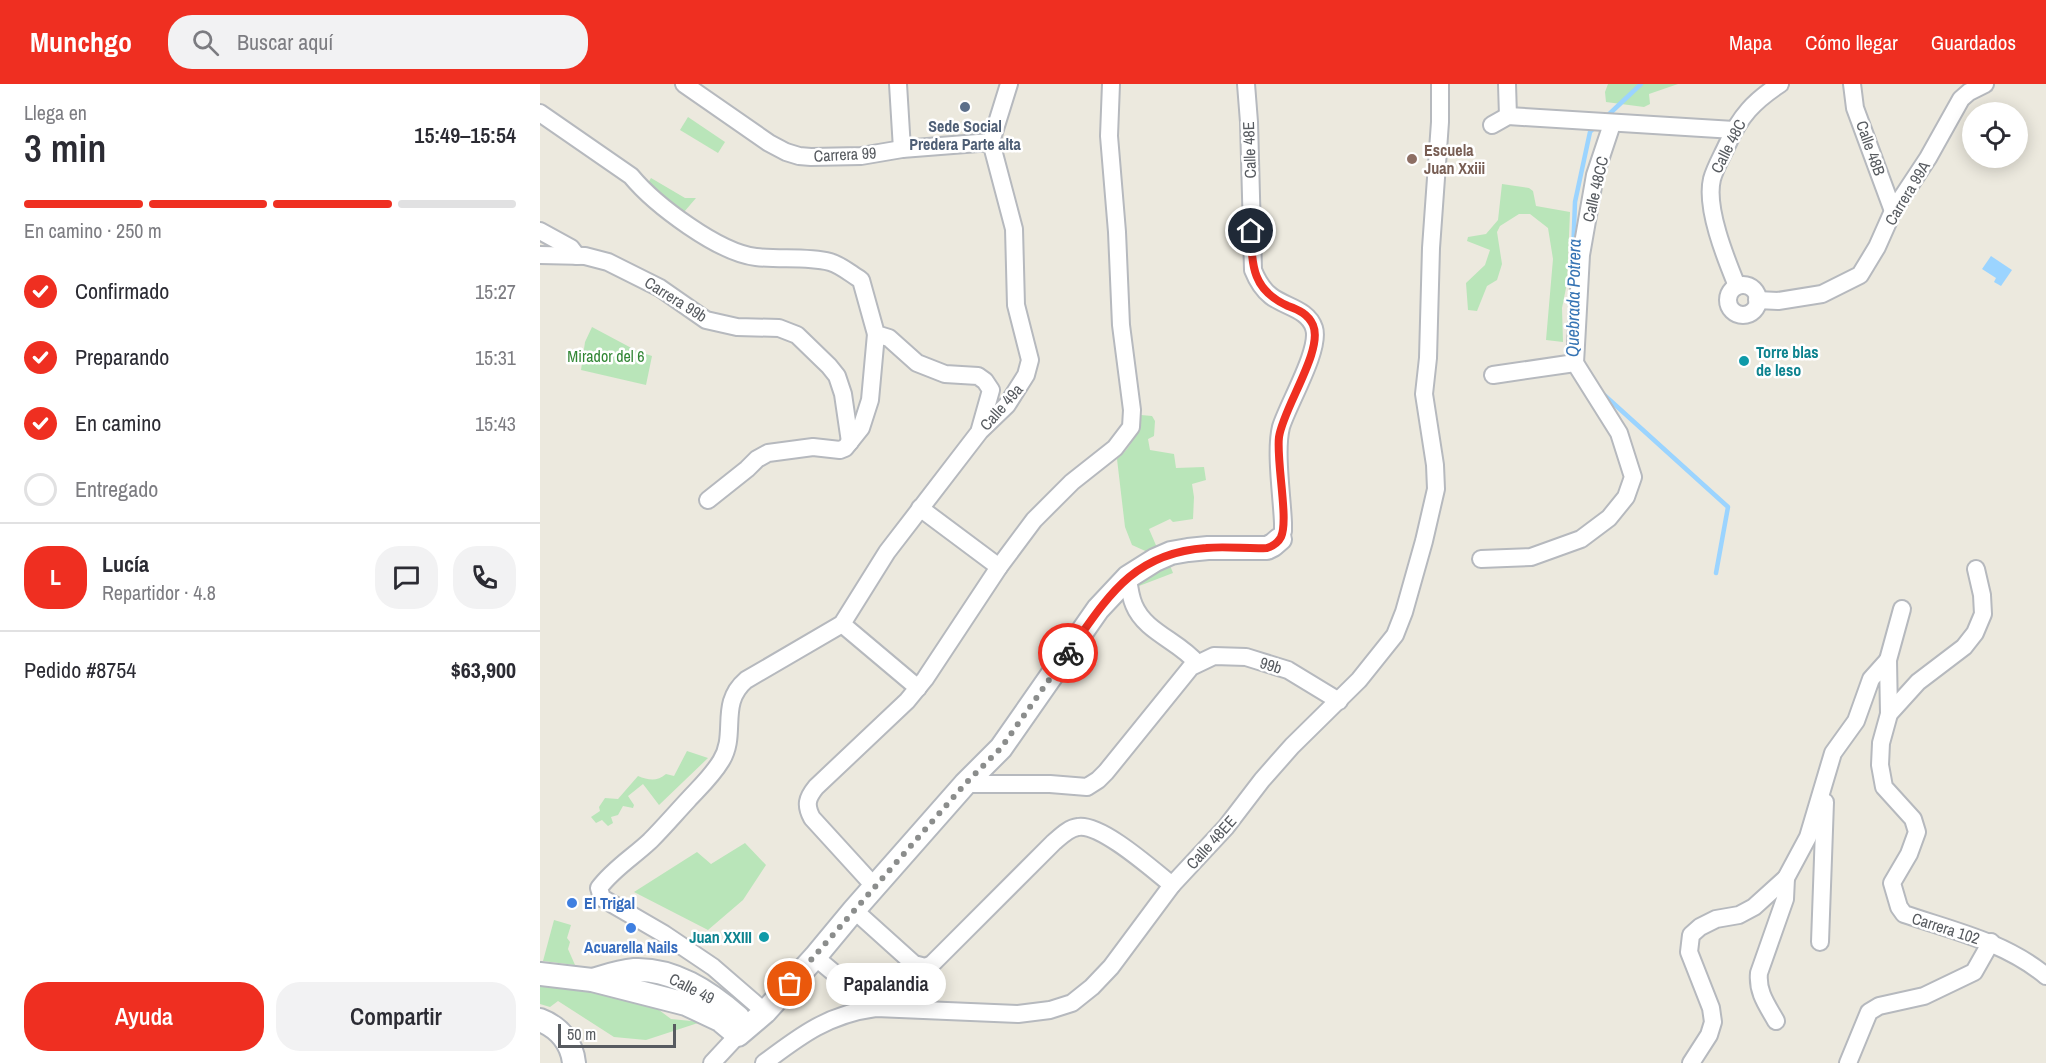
<!DOCTYPE html>
<html lang="es">
<meta charset="utf-8">
<style>
:root{--surface:#fff;--page:#f2f2f3;--text:#2b2b33;--muted:#7c7c81;--line:#e1e1e2;--accent:#ef2f21}
body{margin:0;font-family:"Archivo Narrow",sans-serif;background:var(--page);color:var(--text);height:100vh;display:flex;flex-direction:column;font-size:22px;white-space:nowrap}
*{box-sizing:border-box;margin:0}
p{font-size:20px;color:var(--muted)}
.icon{flex:none;width:33px;height:33px;fill:none;stroke:currentColor;stroke-width:2;stroke-linecap:round;stroke-linejoin:round}
.map{position:relative;flex:1;overflow:hidden}
.side{display:flex;flex-direction:column;background:var(--surface);width:540px}
.side>*{flex:none}
.controls{position:absolute;left:1422px;top:18px;display:grid;gap:12px}
.controls a{display:grid;place-items:center;width:66px;height:66px;border-radius:50%;background:var(--surface);box-shadow:0 3px 15px #0003;font-size:30px}
.scale{position:absolute;left:18px;bottom:15px;width:118px;box-sizing:border-box;padding-left:6px;border:3px solid #575b60;border-top:0;font-size:16px;line-height:21px;white-space:nowrap;color:#575b60;-webkit-text-stroke:4px #fff;paint-order:stroke}
.pin{position:absolute;display:grid;place-items:center;width:51px;height:51px;color:#fff;margin:-26px;border:3px solid #fff;border-radius:50%;box-shadow:0 2px 6px #0007}
.courier{position:absolute;display:grid;place-items:center;width:60px;height:60px;margin:-30px;border:4px solid #ef2f21;border-radius:50%;background:#fff;color:#222;box-shadow:0 2px 8px #0007}
.bubble{position:absolute;height:42px;border-radius:21px;background:var(--surface);box-shadow:0 3px 15px #0003;font-size:20px;font-weight:600;line-height:42px;text-align:center}
.overview em{font-style:normal;font-weight:600}
.overview div{display:flex;flex-direction:column-reverse}
.overview{display:flex;align-items:center;justify-content:space-between;height:102px;padding:0 24px}
h1{font-size:39px;font-weight:600;line-height:45px}
.bar{display:grid;grid-template-columns:repeat(4,1fr);gap:9px 6px;align-content:center;height:72px;padding:0 24px}
.bar i{height:8px;border-radius:4px;background:var(--line)}
.bar .active{background:var(--accent)}
.bar p{grid-column:span 4}
.line{display:flex;align-items:center;gap:15px;padding:0 24px;border-top:2px solid var(--line)}
.line div{flex:1}
.round{display:grid;place-items:center;flex:none;width:63px;height:63px;border-radius:24px;background:var(--page)}
ol{padding:0 24px;list-style:none}
li{display:flex;align-items:center;gap:18px;height:66px}
li p{margin-inline-start:auto}
li .icon{padding:6px;border-radius:50%;background:var(--accent);color:#fff;stroke-width:4}
li:last-child{color:var(--muted)}
li i{width:33px;height:33px;border:3px solid var(--line);border-radius:50%}
.cta{display:flex;gap:12px;margin-top:auto;padding:12px 24px}
.cta a{flex:1;height:69px;border-radius:24px;background:var(--accent);color:#fff;font-size:24px;font-weight:600;line-height:69px;text-align:center}
.cta a+a{background:var(--page);color:var(--text)}
header{display:flex;align-items:center;gap:36px;box-sizing:border-box;height:84px;padding:0 30px;background:var(--accent);color:#fff}
header strong{font-size:28px}
nav{display:flex;gap:33px;margin-inline-start:auto;font-size:21px}
.search{width:420px;height:54px;background:var(--page);display:flex;align-items:center;gap:15px;box-sizing:border-box;padding:0 21px;border-radius:24px;color:var(--muted);font-size:22px}
main{display:flex;flex:1;min-height:0}
.map>svg:first-child{display:block}
.green{fill:#b9e5b9}
.water{fill:#9bd4ff}
.lines{fill:none;stroke-linecap:round;stroke-linejoin:round}
.stream{stroke:#9bd4ff;stroke-width:4.5}
.street-casing{stroke:#b6b9be;stroke-width:20}
.secondary-casing{stroke:#b4b8be;stroke-width:26}
.street{stroke:#fff;stroke-width:16}
.secondary{stroke:#fff;stroke-width:22}
.done{stroke:#8b8d8c;stroke-width:6;stroke-dasharray:0 10.8}
.route{stroke:#ef2f21;stroke-width:8}
.service-dot{fill:#5c6f8a;stroke:#fff;stroke-width:2}
.education-dot{fill:#8d6e63;stroke:#fff;stroke-width:2}
.culture-dot{fill:#0f9aa8;stroke:#fff;stroke-width:2}
.shop-dot{fill:#3f7fe0;stroke:#fff;stroke-width:2}
.labels{text-anchor:middle;dominant-baseline:central;stroke-width:5;stroke-linejoin:round;paint-order:stroke}
.service-label{font-size:16px;font-weight:bold;fill:#4e5e75;stroke:#fff}
.street-label{font-size:16px;fill:#575b60;stroke:#fff}
.education-label{font-size:16px;font-weight:bold;fill:#785e54;stroke:#fff;text-anchor:start}
.culture-label{font-size:16px;font-weight:bold;fill:#0d838f;stroke:#fff;text-anchor:start}
.park-label{font-size:16px;fill:#318634;stroke:#fff}
.shop-label{font-size:16px;font-weight:bold;fill:#366cbe;stroke:#fff;text-anchor:start}
.water-label{font-size:18px;font-style:italic;fill:#3674b4;stroke:#fff}
</style>
<header>
<strong>Munchgo</strong>
<div class="search"><svg class="icon" aria-label="search" viewBox="0 0 24 24"><circle cx="10" cy="10" r="6"/><path d="M15 15l6 6"/></svg>Buscar aquí</div>
<nav><a>Mapa</a><a>Cómo llegar</a><a>Guardados</a></nav>
</header>
<main>
<section class="side">
<div class="overview"><div><h1>3 min</h1><p>Llega en</p></div><em>15:49–15:54</em></div>
<div class="bar"><i class="active"></i><i class="active"></i><i class="active"></i><i></i><p>En camino · 250 m</p></div>
<ol>
<li><svg class="icon" aria-label="check" viewBox="0 0 24 24"><path d="M5 12l5 5 9-10"/></svg>Confirmado<p>15:27</p></li>
<li><svg class="icon" aria-label="check" viewBox="0 0 24 24"><path d="M5 12l5 5 9-10"/></svg>Preparando<p>15:31</p></li>
<li><svg class="icon" aria-label="check" viewBox="0 0 24 24"><path d="M5 12l5 5 9-10"/></svg>En camino<p>15:43</p></li>
<li><i></i>Entregado</li>
</ol>
<div class="line" style="height:108px"><b class="round" style="background:var(--accent);color:#fff">L</b><div><b>Lucía</b><p>Repartidor · 4.8</p></div><a class="round"><svg class="icon" aria-label="chat" viewBox="0 0 24 24"><path d="M4 5h16v11H9l-5 4z"/></svg></a><a class="round"><svg class="icon" aria-label="phone" viewBox="0 0 24 24"><path d="M5 4h4l2 5-3 2q2 4 5 5l2-3 5 2v4C11 20 4 13 5 4z"/></svg></a></div>
<div class="line" style="height:78px"><div>Pedido #8754</div><b>$63,900</b></div>
<div class="cta"><a>Ayuda</a><a>Compartir</a></div>
</section>
<div class="map">
<svg width="1506" height="979" viewBox="0 0 1506 979">
<rect width="100%" height="100%" fill="#ece9de"/>
<!-- green -->
<g class="green">
<path d="M1068,0H1138L1109,10L1110,20L1104,23L1066,18L1065,8Z"/>
<path d="M148,33L185,58L178,69L140,46Z"/>
<path d="M111,94L145,114H156L144,128L108,99Z"/>
<path d="M962,100L989,104L993,107L996,122L1030,128L1027,199L1022,224L1023,258L1006,256L1013,175L1008,144L990,130H979L960,142L957,148L962,180L957,196L947,202L937,227L928,226L926,199L945,181L950,166L927,157L928,153L946,150L958,136Z"/>
<path d="M52,243L97,267L112,272L106,301L41,286L45,258Z"/>
<path d="M601,331L612,332L615,337L614,352L608,355L610,366L634,370L636,384L664,383L666,396L652,400L654,413L653,435L633,438L630,435L609,445L618,466L612,470L592,461L585,443L577,375C592,363 595,352 598,334Z"/>
<path d="M629,479L633,489L599,502L600,497Z"/>
<path d="M147,667L168,674L119,721L103,700L88,712L94,721L93,724L83,722L78,731L71,733L73,739L68,742L62,736L56,739L51,733L60,727L59,723L65,714L78,715L98,692C108,696 117,698 126,690L134,692Z"/>
<path d="M205,759L226,781L203,816L168,846L94,808L157,768L171,780Z"/>
<path d="M14,836L31,841L27,854L30,858L28,865L35,881L3,877Z"/>
<path d="M0,897L99,911L131,935L161,938L106,956L74,953L18,917L10,923L0,920Z"/>
</g>
<!-- water -->
<path class="water" d="M1451,172L1472,186L1461,202L1454,198L1456,194L1442,185Z"/>
<g class="lines">
<!-- stream -->
<g class="stream">
<path d="M1065,34L1101,0"/>
<path d="M1033,170L1035,118L1050,48L1056,42"/>
<path d="M1062,309L1188,423L1176,489"/>
</g>
<!-- street casing -->
<g class="street-casing">
<g id="street">
<path d="M144,0L229,59L246,68L259,72L271,73L321,72L362,65L451,58"/>
<path d="M358,0L362,65"/>
<path d="M706,0L709,38L713,186C717,196 722,205 731,212C745,223 768,225 774,244C781,265 748,320 741,343C735,367 742,413 743,439V447L740,455"/>
<path d="M967,0L968,32"/>
<path d="M1312,0L1315,24L1353,127"/>
<path d="M0,29L91,92C115,121 179,169 216,173C240,176 266,172 290,178C301,181 311,190 321,196L336,250L349,254L377,279L405,290L438,292L445,297L451,306L440,345"/>
<path d="M952,41L968,32L1194,46"/>
<path d="M0,147L31,164L37,172"/>
<path d="M0,171L45,172L68,178L120,204L166,236L197,243L239,244L257,251L289,282L297,292L303,310L310,358"/>
<circle cx="1203" cy="216" r="15"/>
<path d="M1197,202C1186,175 1165,124 1172,95C1175,84 1182,72 1187,61C1200,32 1214,17 1240,0"/>
<path d="M1217,216L1238,217L1282,210L1320,191L1337,163L1353,127L1388,74L1421,15L1429,8L1445,0"/>
<path d="M1035,279L1041,171L1055,91L1072,40"/>
<path d="M168,416L207,385L217,375L228,369L273,363L300,366L305,364L321,344L330,316L336,250"/>
<path d="M380,424L459,483"/>
<path d="M941,475L991,473L1041,455L1069,434L1086,413L1093,393L1079,349L1035,279L953,291"/>
<path d="M1436,485L1442,511L1443,530L1435,549L1424,563L1378,598L1349,630L1341,659L1340,681L1344,703L1373,735L1377,748L1369,770L1352,799L1359,823L1364,830C1414,847 1465,858 1506,892"/>
<path d="M588,493C589,502 590,512 594,521C605,548 639,557 657,579"/>
<path d="M302,540L378,604"/>
<path d="M1348,576L1362,525"/>
<path d="M425,700H510L547,703L558,696L566,688L651,583L674,572L706,573L748,586L799,617"/>
<path d="M335,803L272,734C265,721 267,714 276,703L367,617L385,595L459,483L494,436L532,398L575,364L591,343L592,326L581,241L577,148L569,52L571,0"/>
<path d="M314,826L374,880L385,883L392,880L514,758C521,752 529,744 538,743C561,739 613,786 632,801"/>
<path d="M1280,858L1285,718"/>
<path d="M275,873L336,924"/>
<path d="M225,928L173,883L124,850L62,814L59,804C73,785 93,773 110,757C123,744 135,730 148,716C159,704 172,692 181,677C198,650 178,620 206,596L302,540L347,468L440,347L467,321L486,291L490,276L476,221L474,145L451,58L469,0"/>
<path d="M1236,937C1227,921 1217,908 1219,889L1245,815L1246,794"/>
<path d="M172,979L198,951"/>
<path d="M224,979C261,951 289,930 336,924L478,930L510,926L532,919L552,903L571,883L632,801L686,743L722,696L752,662L819,596L855,551L864,528L884,457L896,405L895,381L884,310L888,274L891,164L900,38V0"/>
<path d="M1151,979L1169,951L1173,938L1171,924L1149,868L1151,851L1160,843L1176,835L1199,831L1214,823L1246,794L1268,753L1293,669L1316,637L1331,595L1348,576L1349,630"/>
<path d="M1308,979L1329,928L1339,922L1384,912L1434,888L1451,858"/>
</g>
</g>
<!-- secondary casing -->
<g class="secondary-casing">
<g id="secondary">
<path d="M0,890L52,896L146,920L180,936L198,951L225,928L275,873L314,826L425,700L461,664L558,525L588,493L615,476L631,469L648,466L668,464H727L733,461L740,455"/>
<path d="M53,896C66,892 80,887 94,886C133,884 169,908 198,933"/>
<path d="M0,936C19,943 32,959 34,979"/>
</g>
</g>
<!-- street -->
<use href="#street" class="street"/>
<!-- secondary -->
<use href="#secondary" class="secondary"/>
</g>
<g class="lines">
<!-- done -->
<path class="done" d="M250,900L425,700L461,664L528,569"/>
<!-- route -->
<path class="route" d="M528,569C567,514 592,469 666,464C686,462 707,465 727,464C733,462 738,459 741,453C749,436 736,377 739,353C743,324 784,266 773,241C768,230 759,226 748,222C712,206 712,182 711,147"/>
</g>
<!-- markers -->
<circle class="service-dot" cx="425" cy="23" r="6"/>
<circle class="education-dot" cx="872" cy="75" r="6"/>
<g class="culture-dot">
<circle cx="1204" cy="277" r="6"/>
<circle cx="224" cy="853" r="6"/>
</g>
<g class="shop-dot">
<circle cx="32" cy="819" r="6"/>
<circle cx="91" cy="844" r="6"/>
</g>
<g class="labels">
<!-- service labels -->
<g class="service-label">
<text x="425" y="42">Sede Social<tspan x="425" dy="18">Predera Parte alta</tspan></text>
</g>
<!-- street labels -->
<g class="street-label">
<text transform="translate(1188 62) rotate(-63)">Calle 48C</text>
<text transform="translate(1331 64) rotate(70)">Calle 48B</text>
<text transform="translate(709 66) rotate(-92)">Calle 48E</text>
<text transform="translate(305 70) rotate(-3)">Carrera 99</text>
<text transform="translate(1055 105) rotate(-77)">Calle 48CC</text>
<text transform="translate(1367 109) rotate(-59)">Carrera 99A</text>
<text transform="translate(136 215) rotate(32)">Carrera 99b</text>
<text transform="translate(461 323) rotate(-49)">Calle 49a</text>
<text transform="translate(731 581) rotate(17)">99b</text>
<text transform="translate(671 758) rotate(-48)">Calle 48EE</text>
<text transform="translate(1406 844) rotate(18)">Carrera 102</text>
<text transform="translate(152 904) rotate(27)">Calle 49</text>
</g>
<!-- education labels -->
<g class="education-label">
<text x="884" y="66">Escuela<tspan x="884" dy="18">Juan Xxiii</tspan></text>
</g>
<!-- culture labels -->
<g class="culture-label">
<text x="1216" y="268">Torre blas<tspan x="1216" dy="18">de leso</tspan></text>
<text x="212" y="853" text-anchor="end">Juan XXIII</text>
</g>
<!-- park labels -->
<g class="park-label">
<text x="66" y="272">Mirador del 6</text>
</g>
<!-- shop labels -->
<g class="shop-label">
<text x="44" y="819">El Trigal</text>
<text x="91" y="863" text-anchor="middle">Acuarella Nails</text>
</g>
<!-- water labels -->
<g class="water-label">
<text transform="translate(1033 214) rotate(-89)">Quebrada Potrera</text>
</g>
</g>
</svg>
<div class="controls">
<a><svg class="icon" aria-label="locate" viewBox="0 0 24 24"><circle cx="12" cy="12" r="6"/><path d="M12 2v4M12 18v4M2 12h4M18 12h4"/></svg></a>
</div>
<div class="scale">50 m</div>
<div class="pin" style="left:250px;top:900px;background:#ea580c"><svg class="icon" aria-label="bag" viewBox="0 0 24 24"><path d="M5 8h14l-1 12H6zM9 8a3 3 0 0 1 6 0"/></svg></div>
<div class="pin" style="left:711px;top:147px;background:#1f2937"><svg class="icon" aria-label="home" viewBox="0 0 24 24"><path d="M3 11l9-7 9 7M6 9v11h12V9"/></svg></div>
<div class="courier" style="left:528px;top:569px"><svg class="icon" aria-label="bike" viewBox="0 0 24 24"><circle cx="6" cy="16" r="4"/><circle cx="18" cy="16" r="4"/><path d="M6 16l4-8h5l3 8M10 8l3 8H6M13 5h3"/></svg></div>
<div class="bubble" style="left:286px;top:879px;width:120px">Papalandia</div>
</div>
</main>
